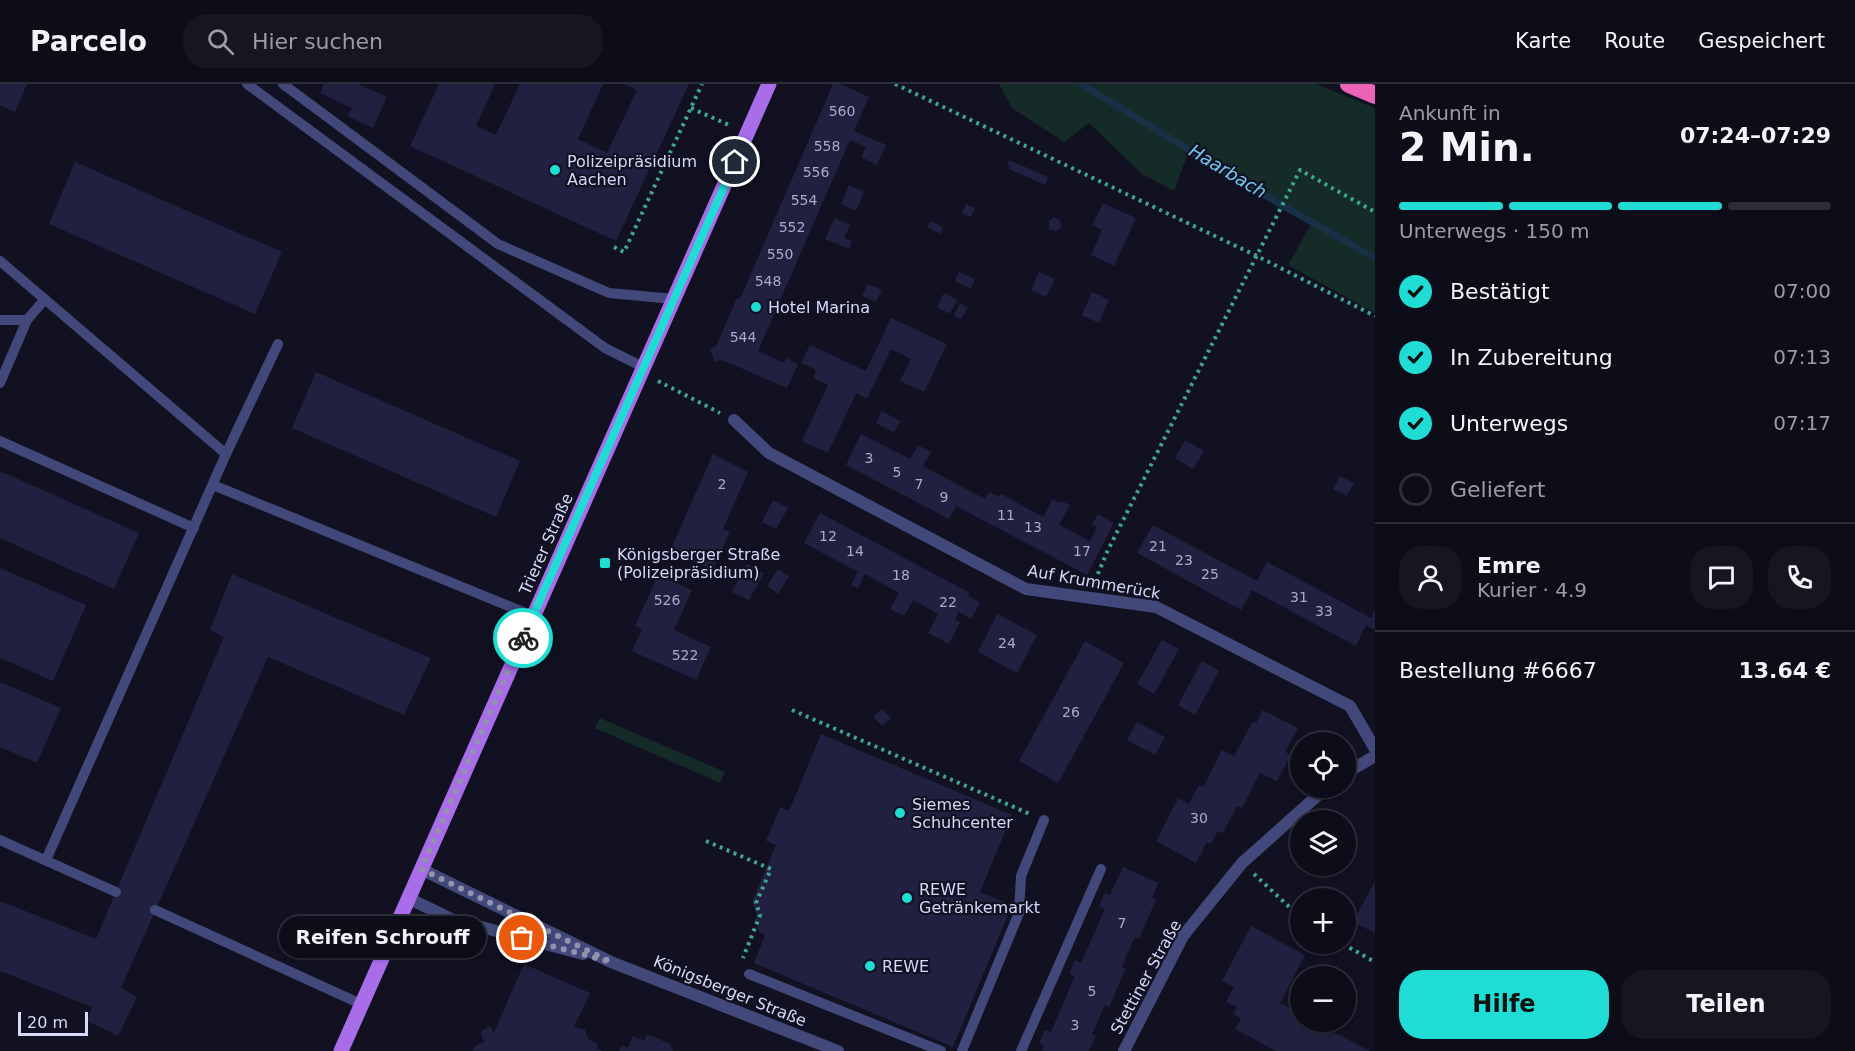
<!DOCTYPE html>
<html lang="de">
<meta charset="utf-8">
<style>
:root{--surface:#0d0d1a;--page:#161623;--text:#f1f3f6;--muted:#9a9ca2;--line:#2d2d39;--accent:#1fddd4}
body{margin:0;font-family:"DejaVu Sans",sans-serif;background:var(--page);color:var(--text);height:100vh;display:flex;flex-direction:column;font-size:22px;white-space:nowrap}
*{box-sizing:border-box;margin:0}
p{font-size:20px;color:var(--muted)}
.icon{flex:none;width:33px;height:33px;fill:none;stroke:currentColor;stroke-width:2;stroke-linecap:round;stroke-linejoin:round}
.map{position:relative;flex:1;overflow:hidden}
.drawer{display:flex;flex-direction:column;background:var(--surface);width:480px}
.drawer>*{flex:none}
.fabs{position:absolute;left:1290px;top:648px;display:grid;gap:12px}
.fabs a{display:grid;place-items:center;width:66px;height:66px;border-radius:50%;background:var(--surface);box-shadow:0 2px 4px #0004,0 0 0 2px var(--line);font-size:30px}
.scale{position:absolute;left:18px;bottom:15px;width:70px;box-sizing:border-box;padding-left:6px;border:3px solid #d7d8f9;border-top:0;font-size:16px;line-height:21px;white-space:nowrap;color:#d7d8f9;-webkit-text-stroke:4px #112;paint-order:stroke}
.pin{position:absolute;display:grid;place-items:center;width:51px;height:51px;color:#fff;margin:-26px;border:3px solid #fff;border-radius:50%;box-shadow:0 2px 6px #0007}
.courier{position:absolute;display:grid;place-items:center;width:60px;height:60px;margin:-30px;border:4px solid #1fddd4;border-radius:50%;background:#fff;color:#222;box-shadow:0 2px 8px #0007}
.bubble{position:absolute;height:42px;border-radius:21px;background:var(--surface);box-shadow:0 2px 4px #0004,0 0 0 2px var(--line);font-size:20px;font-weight:700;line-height:42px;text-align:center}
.head em{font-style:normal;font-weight:700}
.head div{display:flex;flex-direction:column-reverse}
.head{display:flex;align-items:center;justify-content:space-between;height:102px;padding:0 24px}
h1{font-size:39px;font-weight:700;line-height:45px}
.bar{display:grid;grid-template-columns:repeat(4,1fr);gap:9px 6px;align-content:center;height:72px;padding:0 24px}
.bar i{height:8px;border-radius:4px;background:var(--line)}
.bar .selected{background:var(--accent)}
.bar p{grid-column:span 4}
.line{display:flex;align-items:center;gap:15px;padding:0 24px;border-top:2px solid var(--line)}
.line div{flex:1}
.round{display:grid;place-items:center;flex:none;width:63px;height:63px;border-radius:24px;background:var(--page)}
ol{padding:0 24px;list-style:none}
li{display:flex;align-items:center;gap:18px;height:66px}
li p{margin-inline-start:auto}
li .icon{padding:6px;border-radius:50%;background:var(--accent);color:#111;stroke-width:4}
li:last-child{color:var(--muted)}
li i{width:33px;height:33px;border:3px solid var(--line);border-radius:50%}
.button{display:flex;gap:12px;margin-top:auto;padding:12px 24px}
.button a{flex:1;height:69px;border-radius:24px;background:var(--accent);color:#111;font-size:24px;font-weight:700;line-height:69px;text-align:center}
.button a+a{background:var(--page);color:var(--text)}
header{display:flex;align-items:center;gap:36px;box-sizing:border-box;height:84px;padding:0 30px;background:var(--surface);border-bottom:2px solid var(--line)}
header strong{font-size:28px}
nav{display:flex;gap:33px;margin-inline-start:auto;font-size:21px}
.search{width:420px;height:54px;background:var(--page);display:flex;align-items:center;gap:15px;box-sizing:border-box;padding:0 21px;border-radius:24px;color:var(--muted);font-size:22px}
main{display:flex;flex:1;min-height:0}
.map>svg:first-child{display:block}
.green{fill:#152b27}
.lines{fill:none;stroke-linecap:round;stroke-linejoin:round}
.stream{stroke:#173046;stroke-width:7}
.building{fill:#212040}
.path{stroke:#3fa590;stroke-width:4;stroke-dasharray:3 4.5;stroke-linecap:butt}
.service{stroke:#42497a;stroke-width:10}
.minor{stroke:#42497a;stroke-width:12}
.primary{stroke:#a96dea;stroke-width:15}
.motorway{stroke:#e963b7;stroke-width:18}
.done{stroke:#9292ae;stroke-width:6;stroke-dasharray:0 10.8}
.route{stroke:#1fddd4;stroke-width:8}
.poi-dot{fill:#1fddd4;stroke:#112;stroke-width:2}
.labels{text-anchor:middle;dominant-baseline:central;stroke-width:4.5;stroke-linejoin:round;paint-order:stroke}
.number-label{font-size:14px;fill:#aaaacb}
.poi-label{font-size:16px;fill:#d7d8f9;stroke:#112;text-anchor:start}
.street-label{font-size:16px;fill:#d7d8f9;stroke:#112}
.water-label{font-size:18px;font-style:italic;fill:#73c6eb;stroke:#112}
</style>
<header>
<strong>Parcelo</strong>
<div class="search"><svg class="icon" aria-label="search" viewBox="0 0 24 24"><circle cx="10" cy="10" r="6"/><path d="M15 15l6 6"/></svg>Hier suchen</div>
<nav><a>Karte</a><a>Route</a><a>Gespeichert</a></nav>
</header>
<main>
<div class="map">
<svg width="1375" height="967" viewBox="0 0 1375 967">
<rect width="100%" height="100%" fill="#112"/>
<!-- green -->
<g class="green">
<path d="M999,0H1316L1375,24V229L1288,181L1313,137L1190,64L1174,107L1142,90L1089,39L1064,58L1012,24Z"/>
<path d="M600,634L725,688L720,699L595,644Z"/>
</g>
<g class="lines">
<!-- stream -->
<path class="stream" d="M1081,0L1247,101L1375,174"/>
</g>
<!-- building -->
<g class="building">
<path d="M0,0H27L15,28L0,21Z"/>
<path d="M324,0H358L387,13L373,44L347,32L352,24L320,9Z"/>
<path d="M439,0H495L476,42L496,51L520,0H603L578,55L607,69L637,6L624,0H689L616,157L410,62Z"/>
<path d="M833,0H840L869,13L854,47L886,61L877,81L861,73L866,63L850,56L758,267L784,279L786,274L798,280L787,304L722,276L715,278L710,265L716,262L737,214L740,215Z"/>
<path d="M1009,76L1048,93L1045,101L1009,85L1010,82L1007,81Z"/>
<path d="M75,78L282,168L255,230L49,140Z"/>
<path d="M849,101L864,108L856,127L841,120Z"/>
<path d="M1103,119L1136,134L1114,182L1091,171L1102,146L1092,141Z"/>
<path d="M966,120L975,124L971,133L962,129Z"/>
<path d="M1054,133L1060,136L1061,143L1056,147L1049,145V137Z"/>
<path d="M835,134L850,141L844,154L852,157L849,165L825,155Z"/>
<path d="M931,137L943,143L940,150L927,143Z"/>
<path d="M959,188L975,195L971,205L955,197Z"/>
<path d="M1039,188L1055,195L1046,213L1031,206Z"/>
<path d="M868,200L882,206L876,218L862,212Z"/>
<path d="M1092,208L1109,216L1099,239L1082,231Z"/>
<path d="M944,209L957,216L950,230L937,223Z"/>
<path d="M960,219L968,223L961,235L954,232Z"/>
<path d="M891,234L947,260L924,308L900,297L911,275L891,265L867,315L856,309L828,369L802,357L828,301L813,294L816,286L801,279L810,261L866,287Z"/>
<path d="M316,288L520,377L496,433L292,344Z"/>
<path d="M882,327L900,337L894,349L876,339Z"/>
<path d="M861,350L910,375L918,361L931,368L923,382L985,415L989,408L999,413L1001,410L1043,433L1053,415L1060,419L1061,417L1070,421L1059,441L1090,457L1097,443L1092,441L1098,430L1114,439L1087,491L956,422L949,435L846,381Z"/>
<path d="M1185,356L1204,367L1193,385L1175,374Z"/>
<path d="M713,370L748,388L723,445L730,448L713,486L670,467Z"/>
<path d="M0,387L139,449L114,505L0,454Z"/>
<path d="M1340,392L1354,399L1347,412L1333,405Z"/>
<path d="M773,416L788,424L776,445L762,438Z"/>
<path d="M820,429L970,509L968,512L980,518L971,535L959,528L955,536L960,538L949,560L928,549L938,530L913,516L904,532L890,525L899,509L865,490L858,504L851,501L858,488L804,459Z"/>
<path d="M1153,441L1257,497L1267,478L1371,534L1375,526V546L1366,541L1356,562L1252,506L1241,526L1137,469Z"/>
<path d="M747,480L764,489L749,516L732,508Z"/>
<path d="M0,484L86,521L53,597L0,574Z"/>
<path d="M778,485L789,492L778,510L767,502Z"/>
<path d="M232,490L431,574L404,631L268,573L121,904L137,913L118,952L87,937L92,923L0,887V817L96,855L224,553L210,546Z"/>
<path d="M658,491L692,506L674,546L711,563L696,596L632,567L642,545L635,542Z"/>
<path d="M997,530L1037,551L1017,589L978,568Z"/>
<path d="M1162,556L1179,565L1154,610L1137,600Z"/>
<path d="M1085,557L1124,579L1058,699L1019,677Z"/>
<path d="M1202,577L1219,587L1195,631L1178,621Z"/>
<path d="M0,598L61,624L37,679L0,663Z"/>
<path d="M882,625L891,634L882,642L873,633Z"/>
<path d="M1263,626L1298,644L1285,668L1291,671L1277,697L1260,689L1242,724L1237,722L1223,749L1218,747L1211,760L1207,758L1196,779L1156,757L1178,714L1189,720L1199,701L1203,703L1222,666L1234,672L1253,637L1256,639Z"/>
<path d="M1137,638L1165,653L1155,671L1127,656Z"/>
<path d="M821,650L1012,731L980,808L1012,821L953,963L754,879L765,851L759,848L755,835L757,832L752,818L776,761L766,757L780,723L789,727Z"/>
<path d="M1123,783L1158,799L1152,814L1156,816L1139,855L1135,853L1128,868L1122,883L1126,884L1109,923L1105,921L1098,937L1092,950L1096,952L1089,967H1042L1044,962L1039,959L1045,946L1051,948L1075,892L1069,890L1075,876L1081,879L1105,825L1099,822L1105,809L1110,811Z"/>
<path d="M1375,797V849L1353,838Z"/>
<path d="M1251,842L1305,871L1280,919L1300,930V938H1314L1370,967H1276L1235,945L1241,935L1233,930L1237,923L1226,918L1234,903L1222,897Z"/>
<path d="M524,880L590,909L574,943L585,946L588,955L598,960L596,964L603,967H473L475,962L484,958L481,950L482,946L490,943L494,948Z"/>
<path d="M647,950L670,960L673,967H619L622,961L628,964L633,952L644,957Z"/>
</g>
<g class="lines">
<!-- path -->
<g class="path">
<path d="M895,0L1257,172L1375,232"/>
<path d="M691,24L731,42"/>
<path d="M614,163L624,168L702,0"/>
<path d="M658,297L720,329"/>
<path d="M1095,497L1107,468L1300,86L1375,128"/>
<path d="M792,626L1030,730"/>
<path d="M706,757L771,785L756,819L760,831L743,874"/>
<path d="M1254,790L1300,833"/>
<path d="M1343,860L1375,878"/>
</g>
<!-- service -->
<g class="service">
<path d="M247,0L605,264L643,283"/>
<path d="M283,0L498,160L609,209L674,215"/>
<path d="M0,177L226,370"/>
<path d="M0,236H27L45,215"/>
<path d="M0,299L27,236"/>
<path d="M0,357L194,444"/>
<path d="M213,401L533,532"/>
<path d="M0,756L116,808"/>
<path d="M46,776L226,370L278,260"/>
<path d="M155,826L361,920"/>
<path d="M749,890L941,967"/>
<path d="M962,967L1019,829L1021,792L1044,736"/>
<path d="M1021,967L1101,785"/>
</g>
<!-- minor -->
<g class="minor">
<path d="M734,336L769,369L1026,505L1156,523L1350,622L1375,665"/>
<path d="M1346,689L1375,672"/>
<path d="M421,785L611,878L838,967"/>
<path d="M408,814L451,835L583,870"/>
<path d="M1124,967L1183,852L1242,779L1326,704"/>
</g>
<!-- primary -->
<path class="primary" d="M341,967L769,0"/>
<!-- motorway -->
<path class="motorway" d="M1349,0L1375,11"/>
</g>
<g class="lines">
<!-- done -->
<path class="done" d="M522,854L611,878L421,785L523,554"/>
<!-- route -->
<path class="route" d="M523,554L735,78"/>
</g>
<!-- markers -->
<g class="poi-dot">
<circle cx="555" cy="86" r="6"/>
<circle cx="756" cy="223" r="6"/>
<rect x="599" y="473" width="12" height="12" rx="3"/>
<circle cx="900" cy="729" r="6"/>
<circle cx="907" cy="814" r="6"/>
<circle cx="870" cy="882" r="6"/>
</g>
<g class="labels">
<!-- number labels -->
<g class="number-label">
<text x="842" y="27">560</text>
<text x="827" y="62">558</text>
<text x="816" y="88">556</text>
<text x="804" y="116">554</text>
<text x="792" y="143">552</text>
<text x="780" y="170">550</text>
<text x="768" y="197">548</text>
<text x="743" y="253">544</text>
<text x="869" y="374">3</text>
<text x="897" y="388">5</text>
<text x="722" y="400">2</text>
<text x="919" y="400">7</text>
<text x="944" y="413">9</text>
<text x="1006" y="431">11</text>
<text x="1033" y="443">13</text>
<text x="828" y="452">12</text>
<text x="1158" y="462">21</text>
<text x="855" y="467">14</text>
<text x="1082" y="467">17</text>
<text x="1184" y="476">23</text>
<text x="1210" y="490">25</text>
<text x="901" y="491">18</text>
<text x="1299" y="513">31</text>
<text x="667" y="516">526</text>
<text x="948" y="518">22</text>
<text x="1324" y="527">33</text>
<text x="1007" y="559">24</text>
<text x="685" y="571">522</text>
<text x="1071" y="628">26</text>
<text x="1199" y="734">30</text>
<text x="1122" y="839">7</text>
<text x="1092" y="907">5</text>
<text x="1075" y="941">3</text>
</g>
<!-- poi labels -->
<g class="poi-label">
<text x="567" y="77">Polizeipräsidium<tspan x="567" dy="18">Aachen</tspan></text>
<text x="768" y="223">Hotel Marina</text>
<text x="617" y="470">Königsberger Straße<tspan x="617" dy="18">(Polizeipräsidium)</tspan></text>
<text x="912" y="720">Siemes<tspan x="912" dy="18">Schuhcenter</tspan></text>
<text x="919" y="805">REWE<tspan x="919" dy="18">Getränkemarkt</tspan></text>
<text x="882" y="882">REWE</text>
</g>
<!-- street labels -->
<g class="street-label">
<text transform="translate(546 460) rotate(-66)">Trierer Straße</text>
<text transform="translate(1094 498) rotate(10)">Auf Krummerück</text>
<text transform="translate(1146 893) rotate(-61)">Stettiner Straße</text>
<text transform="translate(730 907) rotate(22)">Königsberger Straße</text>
</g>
<!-- water labels -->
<g class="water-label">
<text transform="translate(1228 87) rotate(31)">Haarbach</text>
</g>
</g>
</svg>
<div class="fabs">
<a><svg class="icon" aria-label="locate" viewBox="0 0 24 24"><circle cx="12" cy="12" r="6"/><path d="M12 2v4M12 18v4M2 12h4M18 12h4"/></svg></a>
<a><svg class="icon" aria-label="layers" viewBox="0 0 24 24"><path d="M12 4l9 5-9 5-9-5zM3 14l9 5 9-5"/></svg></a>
<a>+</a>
<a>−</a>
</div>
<div class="scale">20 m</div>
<div class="pin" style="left:522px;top:854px;background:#ea580c"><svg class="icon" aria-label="bag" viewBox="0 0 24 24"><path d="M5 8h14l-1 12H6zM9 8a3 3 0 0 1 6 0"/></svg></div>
<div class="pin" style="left:735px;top:78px;background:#1f2937"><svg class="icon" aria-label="home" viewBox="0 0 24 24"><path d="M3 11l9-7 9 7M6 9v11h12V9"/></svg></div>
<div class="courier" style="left:523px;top:554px"><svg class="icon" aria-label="bike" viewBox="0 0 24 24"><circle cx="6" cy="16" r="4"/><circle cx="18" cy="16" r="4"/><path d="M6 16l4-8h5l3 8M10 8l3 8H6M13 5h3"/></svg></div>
<div class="bubble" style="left:279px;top:832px;width:207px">Reifen Schrouff</div>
</div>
<section class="drawer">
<div class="head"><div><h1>2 Min.</h1><p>Ankunft in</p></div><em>07:24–07:29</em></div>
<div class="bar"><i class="selected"></i><i class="selected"></i><i class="selected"></i><i></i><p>Unterwegs · 150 m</p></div>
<ol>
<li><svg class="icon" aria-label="check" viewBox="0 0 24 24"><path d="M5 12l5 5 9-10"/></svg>Bestätigt<p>07:00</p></li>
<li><svg class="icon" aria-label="check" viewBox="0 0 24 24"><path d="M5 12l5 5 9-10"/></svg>In Zubereitung<p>07:13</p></li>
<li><svg class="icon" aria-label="check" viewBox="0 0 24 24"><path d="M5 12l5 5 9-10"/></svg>Unterwegs<p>07:17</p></li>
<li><i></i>Geliefert</li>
</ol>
<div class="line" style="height:108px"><a class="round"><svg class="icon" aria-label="person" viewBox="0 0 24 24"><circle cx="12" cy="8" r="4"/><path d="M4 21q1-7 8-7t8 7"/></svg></a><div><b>Emre</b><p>Kurier · 4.9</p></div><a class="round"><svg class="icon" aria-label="chat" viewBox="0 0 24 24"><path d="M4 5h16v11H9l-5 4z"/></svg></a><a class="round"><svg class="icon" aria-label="phone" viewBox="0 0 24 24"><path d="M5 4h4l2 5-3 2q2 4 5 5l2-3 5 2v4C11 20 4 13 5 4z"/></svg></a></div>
<div class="line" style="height:78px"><div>Bestellung #6667</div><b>13.64 €</b></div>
<div class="button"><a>Hilfe</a><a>Teilen</a></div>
</section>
</main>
